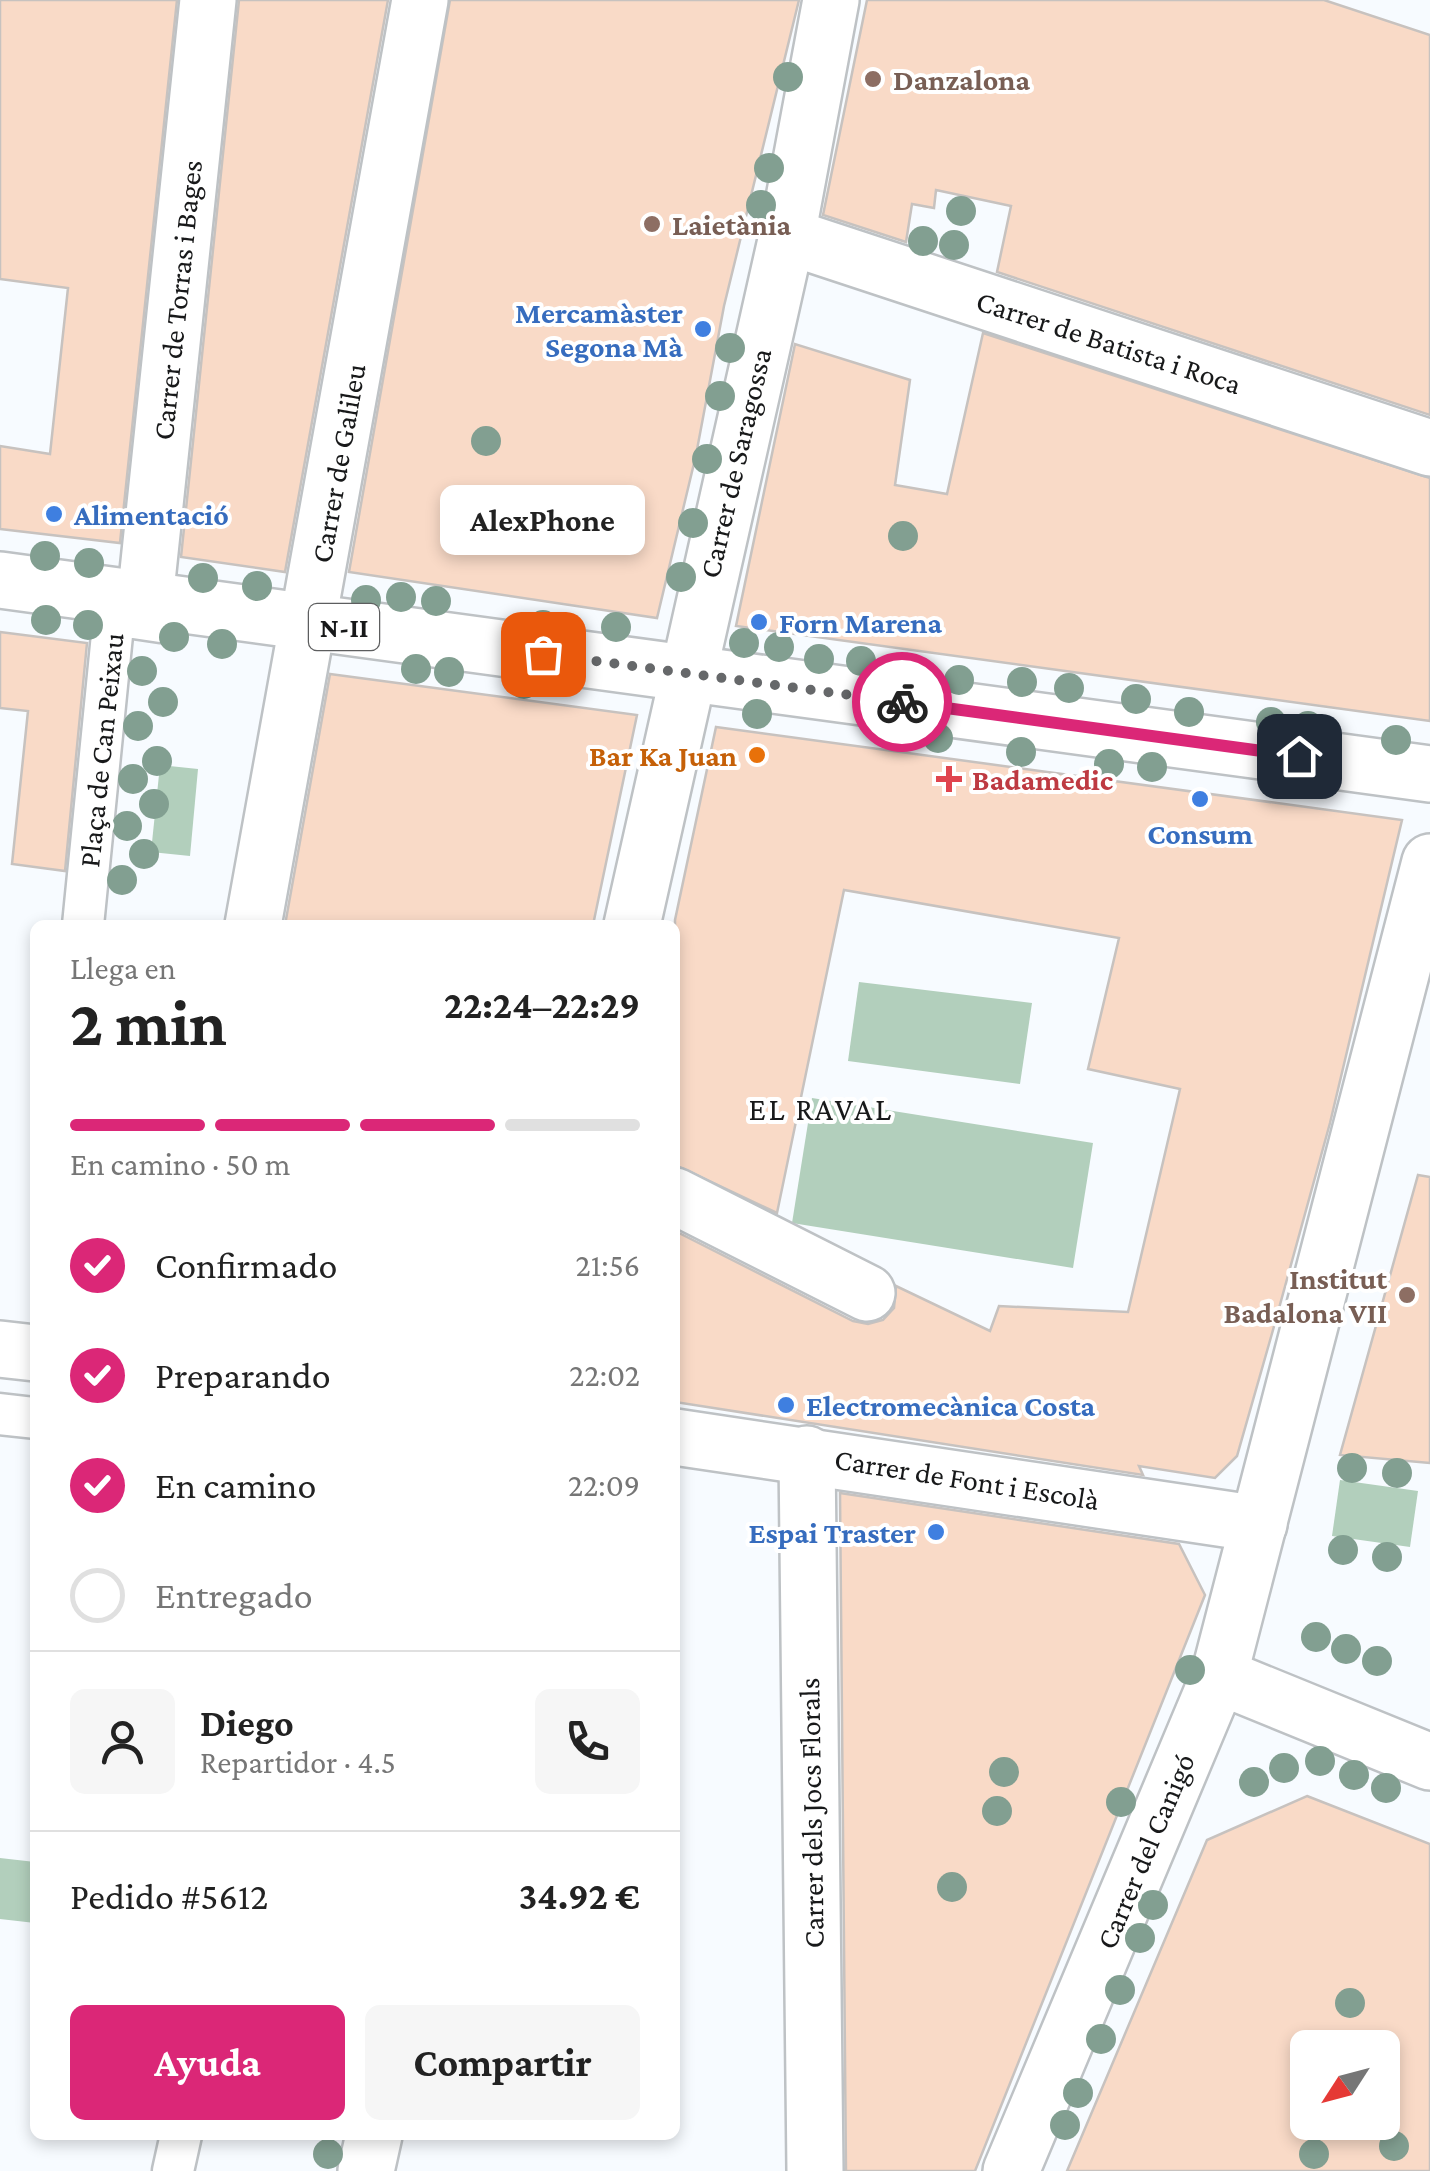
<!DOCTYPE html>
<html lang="es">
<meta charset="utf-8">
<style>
:root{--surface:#fff;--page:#f6f6f6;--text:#222;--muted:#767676;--line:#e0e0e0;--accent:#db2777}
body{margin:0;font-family:"Crimson Pro",serif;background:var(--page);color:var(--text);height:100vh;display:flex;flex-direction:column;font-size:38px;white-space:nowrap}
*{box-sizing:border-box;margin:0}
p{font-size:32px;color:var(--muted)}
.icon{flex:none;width:55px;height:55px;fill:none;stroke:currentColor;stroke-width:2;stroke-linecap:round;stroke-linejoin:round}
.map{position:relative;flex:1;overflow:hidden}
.details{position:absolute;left:30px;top:920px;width:650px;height:1220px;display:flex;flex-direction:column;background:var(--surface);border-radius:15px;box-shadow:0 5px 15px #0003}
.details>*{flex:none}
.needle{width:65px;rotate:234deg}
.buttons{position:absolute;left:1290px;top:2030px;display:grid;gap:20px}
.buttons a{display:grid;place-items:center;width:110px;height:110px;border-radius:15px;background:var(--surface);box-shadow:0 5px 15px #0003;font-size:50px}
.pin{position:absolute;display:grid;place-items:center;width:85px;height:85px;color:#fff;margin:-42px;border-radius:20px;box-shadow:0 5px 15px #0006}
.courier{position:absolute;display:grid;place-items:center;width:100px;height:100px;margin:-50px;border:8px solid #db2777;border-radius:50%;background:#fff;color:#222;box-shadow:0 2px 12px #0007}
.bubble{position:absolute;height:70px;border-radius:15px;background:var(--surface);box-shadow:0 5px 15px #0003;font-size:32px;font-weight:700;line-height:70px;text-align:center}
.summary em{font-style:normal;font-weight:700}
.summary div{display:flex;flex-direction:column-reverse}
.summary{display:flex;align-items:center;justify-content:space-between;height:170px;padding:0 40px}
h1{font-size:65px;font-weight:700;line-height:75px}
.bar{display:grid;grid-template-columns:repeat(4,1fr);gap:15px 10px;align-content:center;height:120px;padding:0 40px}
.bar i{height:12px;border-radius:8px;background:var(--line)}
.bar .on{background:var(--accent)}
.bar p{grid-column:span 4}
.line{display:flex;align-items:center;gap:25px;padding:0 40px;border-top:2px solid var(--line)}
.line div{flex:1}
.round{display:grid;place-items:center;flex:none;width:105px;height:105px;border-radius:15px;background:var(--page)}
ol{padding:0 40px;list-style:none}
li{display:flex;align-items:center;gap:30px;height:110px}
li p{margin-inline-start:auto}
li .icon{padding:10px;border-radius:50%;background:var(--accent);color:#fff;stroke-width:4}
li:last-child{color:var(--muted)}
li i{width:55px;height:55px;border:5px solid var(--line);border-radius:50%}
.primary-button{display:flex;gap:20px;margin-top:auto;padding:20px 40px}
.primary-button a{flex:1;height:115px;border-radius:15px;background:var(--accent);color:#fff;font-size:40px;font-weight:700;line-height:115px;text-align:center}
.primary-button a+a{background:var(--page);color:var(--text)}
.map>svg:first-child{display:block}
.green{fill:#b2cfbc}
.building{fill:#f9dac7;stroke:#c7c2bf;stroke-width:2.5;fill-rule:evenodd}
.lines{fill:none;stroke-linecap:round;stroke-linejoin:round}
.pedestrian-casing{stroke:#bec2c5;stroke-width:45}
.minor-casing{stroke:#bec2c5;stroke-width:60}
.primary-casing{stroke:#bec2c5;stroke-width:60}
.pedestrian{stroke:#fff;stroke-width:40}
.minor{stroke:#fff;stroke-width:55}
.primary{stroke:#fff;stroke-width:55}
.tree{fill:#829f91}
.done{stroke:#66686a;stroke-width:10;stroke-dasharray:0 18}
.route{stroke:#db2777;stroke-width:12}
.education-dot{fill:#8d6e63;stroke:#fff;stroke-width:4}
.shop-dot{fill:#3f7fe0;stroke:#fff;stroke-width:4}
.food-dot{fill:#e8710a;stroke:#fff;stroke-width:4}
.health-dot{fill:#e0444e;stroke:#fff;stroke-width:4}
.labels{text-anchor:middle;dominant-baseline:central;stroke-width:8;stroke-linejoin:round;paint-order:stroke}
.shield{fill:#fff;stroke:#5d5e5f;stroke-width:2.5}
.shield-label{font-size:28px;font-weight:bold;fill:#18191a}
.education-label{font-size:30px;font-weight:bold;fill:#785e54;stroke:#fff;text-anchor:start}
.street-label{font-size:30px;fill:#18191a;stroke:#fff}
.shop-label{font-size:30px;font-weight:bold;fill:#366cbe;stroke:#fff;text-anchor:start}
.food-label{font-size:30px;font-weight:bold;fill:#c56008;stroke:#fff;text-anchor:end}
.health-label{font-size:30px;font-weight:bold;fill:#be3a42;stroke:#fff;text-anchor:start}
.neighbourhood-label{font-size:32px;letter-spacing:2.5px;fill:#18191a;stroke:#fff}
</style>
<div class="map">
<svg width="1430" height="2171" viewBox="0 0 1430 2171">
<rect width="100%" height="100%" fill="#f7fbff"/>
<!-- green -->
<g class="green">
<path d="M160,765L198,769L190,856L151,852Z"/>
<path d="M859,982L1032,1003L1020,1084L848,1061Z"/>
<path d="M812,1098L1093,1143L1073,1268L792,1223Z"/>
<path d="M1340,1480L1418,1491L1410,1547L1332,1536Z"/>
<path d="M0,1858L35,1862V1923L0,1919Z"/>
</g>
<!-- building -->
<g class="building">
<path d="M0,0H177L120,543L0,529V446L50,454L68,288L0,279Z"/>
<path d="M239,0H388L285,572L181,557Z"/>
<path d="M450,0H799L724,306L696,455L657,618L349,572Z"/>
<path d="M867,0H1324L1430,35V415L997,272L1011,206L936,190L934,208L912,204L906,242L823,215Z"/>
<path d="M983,333L1430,478V721L736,626L795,344L910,380L895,485L947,494Z"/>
<path d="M0,632L87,643L65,871L12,864L28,711L0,708Z"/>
<path d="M330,674L637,715L593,925H285Z"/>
<path d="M716,727L1402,820L1330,1123L1273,1330L1237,1456L1215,1478L1139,1466L1143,1475L675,1402V1231L853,1321L868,1324L883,1320L894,1308L896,1286L990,1331L999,1306L1128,1312L1180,1089L1088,1069L1119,938L844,890L777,1213L675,1165V920Z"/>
<path d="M1418,1175L1430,1177V1463L1340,1455Z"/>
<path d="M840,1493L1179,1544L1205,1595L975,2171H846Z"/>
<path d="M1307,1796L1430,1844V2171H1067L1207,1840ZM1308,2048H1382V2122H1308Z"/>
</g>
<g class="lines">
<!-- pedestrian casing -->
<g class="pedestrian-casing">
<g id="pedestrian">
<path d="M83,925L114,615L161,622"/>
<path d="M0,1414L35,1418"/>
<path d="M173,2171L181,2135"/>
</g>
</g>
<!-- minor casing -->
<g class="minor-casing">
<g id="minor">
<path d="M787,236L1430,448"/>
<path d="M145,600L208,0"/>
<path d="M253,925L420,0"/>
<path d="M632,925L787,236L831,0"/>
<path d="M675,1196L867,1293"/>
<path d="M0,1349L35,1353"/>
<path d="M675,1437L1259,1524"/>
<path d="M807,1454L815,2171"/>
<path d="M1219,1676L1430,1762"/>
<path d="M366,2171L374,2135"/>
<path d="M1011,2171L1219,1676L1430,862"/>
</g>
</g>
<!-- primary casing -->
<g class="primary-casing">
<path id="primary" d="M0,580L1430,774"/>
</g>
<!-- pedestrian -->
<use href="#pedestrian" class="pedestrian"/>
<!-- minor -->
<use href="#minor" class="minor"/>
<!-- primary -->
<use href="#primary" class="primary"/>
</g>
<!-- trees -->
<g class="tree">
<circle cx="788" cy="77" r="15"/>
<circle cx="769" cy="168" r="15"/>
<circle cx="761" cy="205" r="15"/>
<circle cx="961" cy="211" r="15"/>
<circle cx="923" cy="241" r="15"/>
<circle cx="954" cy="245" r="15"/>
<circle cx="730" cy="348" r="15"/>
<circle cx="720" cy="396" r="15"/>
<circle cx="486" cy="441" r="15"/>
<circle cx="707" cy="459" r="15"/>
<circle cx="693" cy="523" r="15"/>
<circle cx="903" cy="536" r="15"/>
<circle cx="45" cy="556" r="15"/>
<circle cx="89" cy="563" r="15"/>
<circle cx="681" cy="577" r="15"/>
<circle cx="203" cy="578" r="15"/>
<circle cx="257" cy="586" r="15"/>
<circle cx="401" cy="597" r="15"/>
<circle cx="366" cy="600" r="15"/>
<circle cx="436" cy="601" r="15"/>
<circle cx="46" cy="620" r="15"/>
<circle cx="88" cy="625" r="15"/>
<circle cx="543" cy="625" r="15"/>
<circle cx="616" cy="627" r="15"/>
<circle cx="174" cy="637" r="15"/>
<circle cx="744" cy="643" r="15"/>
<circle cx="222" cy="644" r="15"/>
<circle cx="779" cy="647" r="15"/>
<circle cx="819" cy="659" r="15"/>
<circle cx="861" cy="661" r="15"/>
<circle cx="416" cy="669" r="15"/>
<circle cx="142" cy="671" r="15"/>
<circle cx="449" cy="672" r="15"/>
<circle cx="914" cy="674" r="15"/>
<circle cx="959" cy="680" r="15"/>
<circle cx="1022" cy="682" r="15"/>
<circle cx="524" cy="684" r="15"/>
<circle cx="1069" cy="688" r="15"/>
<circle cx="1136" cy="699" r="15"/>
<circle cx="163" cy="702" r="15"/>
<circle cx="1189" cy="712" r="15"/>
<circle cx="757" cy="714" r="15"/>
<circle cx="1271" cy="722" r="15"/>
<circle cx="138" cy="726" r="15"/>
<circle cx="1308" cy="726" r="15"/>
<circle cx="938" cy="738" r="15"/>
<circle cx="1396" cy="740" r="15"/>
<circle cx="1021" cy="752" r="15"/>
<circle cx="157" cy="761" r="15"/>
<circle cx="1109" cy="764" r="15"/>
<circle cx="1152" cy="767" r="15"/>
<circle cx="133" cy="779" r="15"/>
<circle cx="154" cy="804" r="15"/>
<circle cx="127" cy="826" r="15"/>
<circle cx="144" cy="854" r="15"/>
<circle cx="122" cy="880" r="15"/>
<circle cx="1352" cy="1468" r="15"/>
<circle cx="1397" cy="1473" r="15"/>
<circle cx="1343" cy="1550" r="15"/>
<circle cx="1387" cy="1557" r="15"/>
<circle cx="1316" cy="1637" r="15"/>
<circle cx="1346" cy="1649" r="15"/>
<circle cx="1377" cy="1661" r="15"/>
<circle cx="1190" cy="1670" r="15"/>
<circle cx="1320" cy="1761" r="15"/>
<circle cx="1284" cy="1768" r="15"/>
<circle cx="1004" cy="1772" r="15"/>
<circle cx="1354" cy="1775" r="15"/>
<circle cx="1254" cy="1782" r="15"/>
<circle cx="1386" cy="1788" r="15"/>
<circle cx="1121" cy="1802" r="15"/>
<circle cx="997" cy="1811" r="15"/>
<circle cx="952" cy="1887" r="15"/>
<circle cx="1153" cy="1905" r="15"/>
<circle cx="1140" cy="1938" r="15"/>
<circle cx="1120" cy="1990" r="15"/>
<circle cx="1350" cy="2003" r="15"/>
<circle cx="1101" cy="2039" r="15"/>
<circle cx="1078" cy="2093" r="15"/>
<circle cx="1065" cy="2125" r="15"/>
<circle cx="1394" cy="2146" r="15"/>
<circle cx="328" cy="2154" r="15"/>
<circle cx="1314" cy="2154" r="15"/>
</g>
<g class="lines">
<!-- done -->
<path class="done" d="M543,654L902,702"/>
<!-- route -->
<path class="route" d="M902,702L1299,756"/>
</g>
<!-- markers -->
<g class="education-dot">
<circle cx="873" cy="79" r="10"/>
<circle cx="652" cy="224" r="10"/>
<circle cx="1407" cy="1295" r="10"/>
</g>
<g class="shop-dot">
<circle cx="703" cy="329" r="10"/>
<circle cx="54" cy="514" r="10"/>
<circle cx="759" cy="622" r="10"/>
<circle cx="1200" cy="799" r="10"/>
<circle cx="786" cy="1405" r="10"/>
<circle cx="936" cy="1532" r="10"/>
</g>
<circle class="food-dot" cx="757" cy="755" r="10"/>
<path class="health-dot" d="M944 764h10v10h10v10h-10v10h-10v-10h-10v-10h10z"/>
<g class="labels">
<!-- shield labels -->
<rect class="shield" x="309" y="604" width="70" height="46" rx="8"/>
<g class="shield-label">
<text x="344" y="627">N-II</text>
</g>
<!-- education labels -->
<g class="education-label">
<text x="893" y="79">Danzalona</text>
<text x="672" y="224">Laietània</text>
<text x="1387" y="1278" text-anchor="end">Institut<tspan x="1387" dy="34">Badalona VII</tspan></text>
</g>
<!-- street labels -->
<g class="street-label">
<text transform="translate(177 300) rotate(-84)">Carrer de Torras i Bages</text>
<text transform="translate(1109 342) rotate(18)">Carrer de Batista i Roca</text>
<text transform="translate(338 463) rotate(-80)">Carrer de Galileu</text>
<text transform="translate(735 463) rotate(-77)">Carrer de Saragossa</text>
<text transform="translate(101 750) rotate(-84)">Plaça de Can Peixau</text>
<text transform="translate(967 1479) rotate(9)">Carrer de Font i Escolà</text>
<text transform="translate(811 1813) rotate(-91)">Carrer dels Jocs Florals</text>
<text transform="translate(1145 1851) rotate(-67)">Carrer del Canigó</text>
</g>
<!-- shop labels -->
<g class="shop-label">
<text x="683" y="312" text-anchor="end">Mercamàster<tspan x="683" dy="34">Segona Mà</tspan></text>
<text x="74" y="514">Alimentació</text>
<text x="779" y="622">Forn Marena</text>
<text x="1200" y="833" text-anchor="middle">Consum</text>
<text x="806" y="1405">Electromecànica Costa</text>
<text x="916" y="1532" text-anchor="end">Espai Traster</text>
</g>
<!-- food labels -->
<g class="food-label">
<text x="737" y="755">Bar Ka Juan</text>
</g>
<!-- health labels -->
<g class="health-label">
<text x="972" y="779">Badamedic</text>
</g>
<!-- neighbourhood labels -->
<g class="neighbourhood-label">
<text x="821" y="1109">EL RAVAL</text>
</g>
</g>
</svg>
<div class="buttons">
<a><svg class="needle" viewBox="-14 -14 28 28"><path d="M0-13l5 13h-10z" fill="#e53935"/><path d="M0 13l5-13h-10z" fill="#767676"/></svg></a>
</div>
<div class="pin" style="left:543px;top:654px;background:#ea580c"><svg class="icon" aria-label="bag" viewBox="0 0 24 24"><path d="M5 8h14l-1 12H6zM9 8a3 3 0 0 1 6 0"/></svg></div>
<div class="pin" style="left:1299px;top:756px;background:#1f2937"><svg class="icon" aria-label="home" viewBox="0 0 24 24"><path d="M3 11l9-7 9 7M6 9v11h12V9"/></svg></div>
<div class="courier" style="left:902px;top:702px"><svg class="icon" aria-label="bike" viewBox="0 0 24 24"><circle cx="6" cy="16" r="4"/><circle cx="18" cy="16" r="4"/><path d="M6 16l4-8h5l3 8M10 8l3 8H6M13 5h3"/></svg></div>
<div class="bubble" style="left:440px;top:485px;width:205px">AlexPhone</div>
<section class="details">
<div class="summary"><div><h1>2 min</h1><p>Llega en</p></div><em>22:24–22:29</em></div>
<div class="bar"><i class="on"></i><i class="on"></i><i class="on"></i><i></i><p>En camino · 50 m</p></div>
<ol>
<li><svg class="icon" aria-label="check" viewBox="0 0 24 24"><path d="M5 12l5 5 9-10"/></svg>Confirmado<p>21:56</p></li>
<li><svg class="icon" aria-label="check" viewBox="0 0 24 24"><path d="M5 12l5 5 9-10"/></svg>Preparando<p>22:02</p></li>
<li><svg class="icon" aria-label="check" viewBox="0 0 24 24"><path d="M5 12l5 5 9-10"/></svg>En camino<p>22:09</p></li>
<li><i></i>Entregado</li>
</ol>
<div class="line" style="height:180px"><a class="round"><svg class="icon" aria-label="person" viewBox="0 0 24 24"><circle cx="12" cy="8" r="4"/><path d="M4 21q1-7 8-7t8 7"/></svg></a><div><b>Diego</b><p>Repartidor · 4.5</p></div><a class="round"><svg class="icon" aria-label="phone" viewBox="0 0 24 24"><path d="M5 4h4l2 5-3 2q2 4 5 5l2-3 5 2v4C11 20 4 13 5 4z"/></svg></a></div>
<div class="line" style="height:130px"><div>Pedido #5612</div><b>34.92 €</b></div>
<div class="primary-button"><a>Ayuda</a><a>Compartir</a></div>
</section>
</div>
